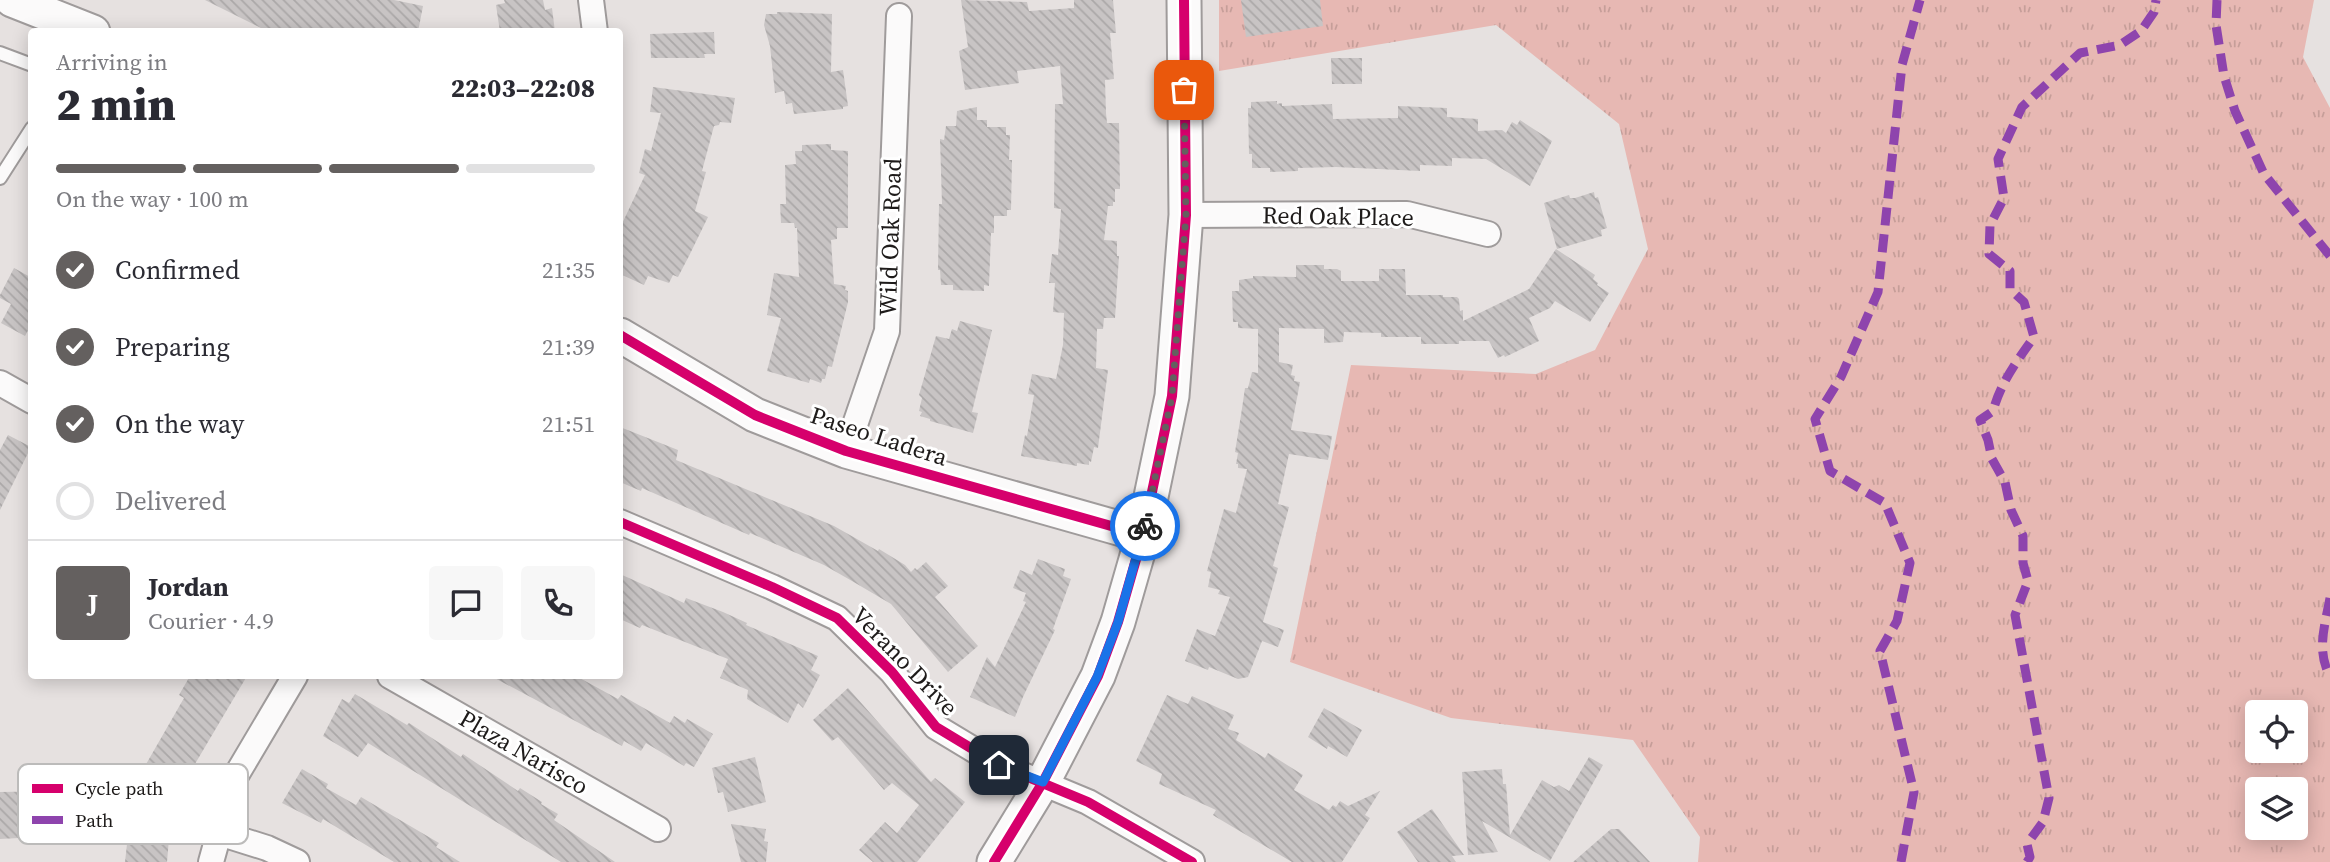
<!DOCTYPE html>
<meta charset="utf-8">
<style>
:root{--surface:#fff;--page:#f7f7f7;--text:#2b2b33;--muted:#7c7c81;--line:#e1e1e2;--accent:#64605f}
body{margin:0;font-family:"Source Serif 4",serif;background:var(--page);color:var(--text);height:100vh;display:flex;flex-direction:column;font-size:26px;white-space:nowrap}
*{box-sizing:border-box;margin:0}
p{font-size:23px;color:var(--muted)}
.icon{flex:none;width:38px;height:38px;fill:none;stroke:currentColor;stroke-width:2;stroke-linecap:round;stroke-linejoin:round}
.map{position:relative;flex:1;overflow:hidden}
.side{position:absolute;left:28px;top:28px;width:595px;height:651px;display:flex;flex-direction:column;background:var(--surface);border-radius:7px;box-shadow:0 4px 18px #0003}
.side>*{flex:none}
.buttons{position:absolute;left:2245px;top:700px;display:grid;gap:14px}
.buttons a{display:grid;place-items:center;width:63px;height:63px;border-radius:7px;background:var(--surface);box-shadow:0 4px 18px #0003;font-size:35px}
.pin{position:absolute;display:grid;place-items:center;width:60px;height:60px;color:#fff;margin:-30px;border-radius:14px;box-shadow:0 4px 10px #0006}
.courier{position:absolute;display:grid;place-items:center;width:70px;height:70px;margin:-35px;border:5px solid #1a73e8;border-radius:50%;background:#fff;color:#222;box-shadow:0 2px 9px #0007}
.summary em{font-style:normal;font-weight:800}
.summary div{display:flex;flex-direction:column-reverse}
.summary{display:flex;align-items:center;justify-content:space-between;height:119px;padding:0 28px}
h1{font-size:46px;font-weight:800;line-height:52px}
.bar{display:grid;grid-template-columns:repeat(4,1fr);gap:10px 7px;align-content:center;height:84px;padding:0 28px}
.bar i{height:9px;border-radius:5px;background:var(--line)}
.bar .active{background:var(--accent)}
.bar p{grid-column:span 4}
.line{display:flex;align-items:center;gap:18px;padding:0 28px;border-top:2px solid var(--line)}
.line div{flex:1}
.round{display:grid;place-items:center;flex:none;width:74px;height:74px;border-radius:7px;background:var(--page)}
ol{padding:0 28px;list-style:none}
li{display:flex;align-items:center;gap:21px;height:77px}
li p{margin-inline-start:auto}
li .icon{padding:7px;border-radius:50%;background:var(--accent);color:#fff;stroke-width:4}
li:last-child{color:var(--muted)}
li i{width:38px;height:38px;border:4px solid var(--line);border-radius:50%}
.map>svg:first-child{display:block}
.grass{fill:url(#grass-tufts);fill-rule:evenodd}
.building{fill:url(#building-back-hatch)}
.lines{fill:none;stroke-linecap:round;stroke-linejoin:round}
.lane-casing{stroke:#9f9b9b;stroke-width:16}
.street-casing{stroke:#9f9b9b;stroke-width:28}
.secondary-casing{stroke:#9f9b9b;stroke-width:37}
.lane{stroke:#fbfafa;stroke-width:12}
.street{stroke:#fbfafa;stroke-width:24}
.secondary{stroke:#fbfafa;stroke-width:33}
.quiet{stroke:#8e44ad;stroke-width:9;stroke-dasharray:18 9;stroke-linecap:butt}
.cycleway-casing{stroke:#fff;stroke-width:15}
.cycleway{stroke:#d6006c;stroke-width:10}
.done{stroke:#64605f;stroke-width:7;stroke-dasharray:0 12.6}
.route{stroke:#1a73e8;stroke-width:9}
.labels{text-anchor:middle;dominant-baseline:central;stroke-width:6;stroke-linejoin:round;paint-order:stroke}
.street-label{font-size:24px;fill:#1e1b1a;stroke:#fff}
.key{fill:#fff;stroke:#bcbbba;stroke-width:2}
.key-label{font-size:19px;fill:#1e1b1a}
</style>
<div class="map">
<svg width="2330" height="862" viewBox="0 0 2330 862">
<defs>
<pattern id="grass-tufts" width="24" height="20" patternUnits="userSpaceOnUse" patternTransform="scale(1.75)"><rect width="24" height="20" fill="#e7b8b3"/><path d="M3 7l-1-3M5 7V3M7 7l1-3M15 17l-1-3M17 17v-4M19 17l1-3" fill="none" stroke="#c69e99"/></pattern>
<pattern id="building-back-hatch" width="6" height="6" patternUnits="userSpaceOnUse" patternTransform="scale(1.75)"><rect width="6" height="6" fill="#c8c4c4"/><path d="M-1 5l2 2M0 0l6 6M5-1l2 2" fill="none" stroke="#aba8a8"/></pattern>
</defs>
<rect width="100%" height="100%" fill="#e6e1e0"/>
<!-- grass -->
<path class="grass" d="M1219,0H2314L2303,57L2330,108V862H1698L1700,837L1633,740L1451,718L1290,662L1351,365L1536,374L1595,350L1648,249L1619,124L1496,25L1219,71ZM2258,712H2296V751H2258ZM2258,789H2296V828H2258Z"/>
<!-- building -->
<g class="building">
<path d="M205,0H394L423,6L418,32H269Z"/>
<path d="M504,0H543L545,10L552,8L555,32H500L496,5L505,3Z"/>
<path d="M961,0L1027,2L1029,11L1074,8V0H1113L1116,33H1110L1114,79L1105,80L1106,113L1107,123H1119L1120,189H1115V202H1113V206H1108L1104,240L1117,241V256H1119L1115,318H1104L1103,329H1097L1096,368L1108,370L1098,448L1094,447L1091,462L1089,461V465L1077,463V466L1021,456L1025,435L1027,436L1034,395L1028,394L1032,374L1056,379L1063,345L1064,313L1053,312L1055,283H1049L1052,254L1058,255L1061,209L1054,208L1055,104H1063L1060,66L1017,71L1019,83L965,90L959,51L968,47Z"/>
<path d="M1241,0H1320L1323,26L1246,37Z"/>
<path d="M777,12L832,14L831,72L843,70L848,106L843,107V109L794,114L792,103L786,104L784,91L775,93L770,46L764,25L766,14H777Z"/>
<path d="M714,32L715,54H704L705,58H651L650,34Z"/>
<path d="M1331,58H1362V84H1332Z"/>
<path d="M653,87L735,98L731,123L720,122L719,125L714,126L702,171L706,172L695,211L708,217L689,256L678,277L673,275L669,283L648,276L644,285L620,274V228L645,175L639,173L645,149L651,151L661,113L650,112Z"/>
<path d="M1277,101V104L1282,103V106L1332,104L1333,119L1398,118V106L1447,108V117L1478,119V131L1502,130L1506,133L1512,122L1517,125L1520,120L1552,141L1530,186L1486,159L1452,158V166L1420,165V171L1336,167L1298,168V171L1270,172V168H1252V154H1249L1248,108H1251V102Z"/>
<path d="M977,107V120H987V127H1006V135H1010L1009,160H1012L1011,210H1007V216H994V233H991L989,286L984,285V291L953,290V285H941L940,270H938L939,204H942L940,139L944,140L946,126H956L957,111Z"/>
<path d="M831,144V150L848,151V228H837V239L831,240L834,284L846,286L845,290L848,291V302L832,367L828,366L825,379H822L821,383L810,379L809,383L767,371L781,318L767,315L774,273L799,277L797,228H795L794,223H781L780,204H786L785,165L796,164L795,151H802V145Z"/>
<path d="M1594,192L1595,198L1598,197L1607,228L1601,230L1602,236L1557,249L1544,203L1569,195L1570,198H1575Z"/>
<path d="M1556,249L1595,275L1593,279L1598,283L1597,285L1609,293L1590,322L1555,301L1550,308L1529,318L1539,341L1505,357L1504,355L1498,358L1489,341H1459V344H1421V337H1381V333L1344,332L1343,342L1324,343V329L1279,328V362L1293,365L1291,375L1295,376L1294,381L1300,382L1291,430L1332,436L1328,460L1289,454L1278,504L1289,507L1273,566L1278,568L1263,622L1284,630L1278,647L1262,641L1248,677L1238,679L1209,667L1208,670L1185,661L1197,629L1215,636L1230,597L1218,594L1220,590L1208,587L1211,572L1207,571L1224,509L1236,513L1247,469L1238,468V464H1236L1238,453L1235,452L1241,415L1245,388H1248L1252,372L1258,373V329L1238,328V322H1233L1232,291H1239V280L1253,278V276L1296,277V265H1324V269H1337L1341,271V281H1379V269H1405L1406,295H1443V297H1457L1459,299L1460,311L1463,310V321L1529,289Z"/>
<path d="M14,268L32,278V323L25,336L1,323L11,304L0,298V295Z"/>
<path d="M960,321L992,330L972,412L978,413L973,433L930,421V419L920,416L922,412L919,411L922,398L919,395L936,336L949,339L952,329L957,331Z"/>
<path d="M620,427L678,450L676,460L834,526L878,551L879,549L905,565L911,572L915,568L917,570L926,562L948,586L935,597L978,646L948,672L891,604L852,581L824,565L750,533L749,535L642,488L641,491L620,482Z"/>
<path d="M8,435L31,447L0,510V450Z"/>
<path d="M1038,559L1065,569L1063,576L1071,579L1053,629L1055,630L1023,697L1015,717L970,697L987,657L995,667L1026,602L1023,601L1026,593L1013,588L1020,570L1032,575Z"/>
<path d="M620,574L684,603L686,598L723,612L747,623L746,625L818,656L811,670L820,675L803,708L798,703L788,723L747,699L748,690L720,678L728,659L642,625L640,628L620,619Z"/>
<path d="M190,676H247L192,769L170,827L167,862H125L128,835H133L144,801L133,795L143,766H145L184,698L179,695Z"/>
<path d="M491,676H576L618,699L621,695L670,723L674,716L685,723L687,719L713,734L694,767L686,763L684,766L646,743L641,751L624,741L622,746Z"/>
<path d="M848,688L931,782L935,778L965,802L917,862H873L859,850L885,822L897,833L919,805L892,783L884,790L838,737L832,741L813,720Z"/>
<path d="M355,694L407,725L409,723L461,757L463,754L518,791L520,788L542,802L541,804L558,814L554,820L615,862H561L368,743L358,757L323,736L342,699L349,703Z"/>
<path d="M1167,695L1188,704L1192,696L1234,715L1228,729L1239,733L1236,740L1265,758L1268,753L1303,775L1294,790L1329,810L1333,805L1336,807L1340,801L1348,806L1380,791L1365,815L1370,818L1342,862H1292L1216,817L1213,815L1216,810L1159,784L1162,774L1136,761Z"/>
<path d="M1324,708L1362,730L1347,757L1328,746L1327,749L1308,737Z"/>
<path d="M755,757L766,802L728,812L723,792L718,793L712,768Z"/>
<path d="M1589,757L1603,765L1550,861L1482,821L1498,852L1468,855L1462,772L1502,769L1503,784H1506L1510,835L1542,780L1554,787L1559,785L1569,791Z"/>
<path d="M302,769L328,784L326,788L356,805L361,797L439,843L436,847L460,862H394L323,819L321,823L282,803Z"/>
<path d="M61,791V823L19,822V838L0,839V792Z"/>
<path d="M1432,809L1464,855L1452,856L1456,862H1418L1397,832Z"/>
<path d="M731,824L766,829L764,841L768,842L766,862H741Z"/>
<path d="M1611,829H1619L1650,862H1573Z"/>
</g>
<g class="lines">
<!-- lane casing -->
<g class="lane-casing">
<g id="lane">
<path d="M0,53L32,65"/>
<path d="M0,178L32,128"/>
</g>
</g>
<!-- street casing -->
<g class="street-casing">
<g id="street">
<path d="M591,0L595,32"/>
<path d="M1186,215L1407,214L1488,234"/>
<path d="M0,383L32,401"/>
<path d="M846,451L887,331L899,16"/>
<path d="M620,522L772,587L837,618L892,672L936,727L999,765L1088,802L1192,862"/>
<path d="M390,676L658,829"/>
<path d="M219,833L267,848L297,862"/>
<path d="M211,862L234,779L295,676"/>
</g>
</g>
<!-- secondary casing -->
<g class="secondary-casing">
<g id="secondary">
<path d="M12,0L93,32"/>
<path d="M620,335L755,415L846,451L1143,535"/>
<path d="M994,862L1043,782L1098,676L1118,622L1143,535L1172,396L1186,215L1184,0"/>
</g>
</g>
<!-- lane -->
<use href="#lane" class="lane"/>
<!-- street -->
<use href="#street" class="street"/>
<!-- secondary -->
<use href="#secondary" class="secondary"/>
<!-- quiet -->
<g class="quiet">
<path d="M2217,0L2216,25L2224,76L2235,111L2264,174L2330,256"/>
<path d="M2330,598C2325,625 2316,651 2330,676"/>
<path d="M1901,862L1914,792L1880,651L1897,621L1910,563L1885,503L1830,471L1815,419L1841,377L1878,292L1902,65L1920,0"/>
<path d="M2027,862L2030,857L2027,844L2043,822L2049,798L2015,615L2028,581L2023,563V536L2011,510L2005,482L1992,459L1988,440L1980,420L1993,411C2001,382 2017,361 2034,337L2024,302L2010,289V271L1989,254L1990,225L2004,198L1998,159L2022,107L2080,53L2120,45L2141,31L2154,12L2156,0"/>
</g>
<!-- cycleway casing -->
<g class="cycleway-casing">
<g id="cycleway">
<path d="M620,335L755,415L846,451L1143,535"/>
<path d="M620,522L772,587L837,618L892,672L936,727L999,765L1088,802L1192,862"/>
<path d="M994,862L1043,782L1098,676L1118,622L1143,535L1172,396L1186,215L1184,0"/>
</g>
</g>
<!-- cycleway -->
<use href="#cycleway" class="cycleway"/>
</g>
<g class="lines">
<!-- done -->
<path class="done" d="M1145,526L1172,396L1186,215L1184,90"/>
<!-- route -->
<path class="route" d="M999,765L1043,782L1097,677L1118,622L1145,526"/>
</g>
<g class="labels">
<!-- street labels -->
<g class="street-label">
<text transform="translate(1338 216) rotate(1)">Red Oak Place</text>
<text transform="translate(890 237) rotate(-88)">Wild Oak Road</text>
<text transform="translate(879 436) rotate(18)">Paseo Ladera</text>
<text transform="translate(905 661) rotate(46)">Verano Drive</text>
<text transform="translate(524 752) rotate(30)">Plaza Narisco</text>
</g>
</g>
<!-- legend -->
<rect x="18" y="764" width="230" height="80" rx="10" class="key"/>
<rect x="32" y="784" width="31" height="9" fill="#d6006c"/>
<rect x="32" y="816" width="31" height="8" fill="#8e44ad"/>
<g class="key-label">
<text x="75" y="795">Cycle path</text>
<text x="75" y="827">Path</text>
</g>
</svg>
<div class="buttons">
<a><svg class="icon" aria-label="locate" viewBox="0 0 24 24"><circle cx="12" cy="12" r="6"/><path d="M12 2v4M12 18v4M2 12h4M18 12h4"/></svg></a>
<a><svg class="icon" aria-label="layers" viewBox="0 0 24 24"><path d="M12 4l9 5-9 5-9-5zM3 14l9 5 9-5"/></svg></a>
</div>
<div class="pin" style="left:1184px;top:90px;background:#ea580c"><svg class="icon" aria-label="bag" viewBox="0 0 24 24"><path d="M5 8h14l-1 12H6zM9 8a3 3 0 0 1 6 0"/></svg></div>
<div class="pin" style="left:999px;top:765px;background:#1f2937"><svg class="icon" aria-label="home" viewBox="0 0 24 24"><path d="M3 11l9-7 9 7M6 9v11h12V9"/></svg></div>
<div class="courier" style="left:1145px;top:526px"><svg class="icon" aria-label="bike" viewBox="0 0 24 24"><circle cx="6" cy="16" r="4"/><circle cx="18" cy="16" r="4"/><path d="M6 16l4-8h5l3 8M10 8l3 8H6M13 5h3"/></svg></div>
<section class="side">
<div class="summary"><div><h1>2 min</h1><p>Arriving in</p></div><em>22:03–22:08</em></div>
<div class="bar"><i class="active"></i><i class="active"></i><i class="active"></i><i></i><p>On the way · 100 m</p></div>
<ol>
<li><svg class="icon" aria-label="check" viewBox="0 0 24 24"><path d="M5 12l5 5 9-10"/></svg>Confirmed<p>21:35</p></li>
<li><svg class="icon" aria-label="check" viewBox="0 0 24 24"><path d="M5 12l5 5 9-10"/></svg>Preparing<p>21:39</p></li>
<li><svg class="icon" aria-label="check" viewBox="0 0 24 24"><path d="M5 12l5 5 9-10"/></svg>On the way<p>21:51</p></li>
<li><i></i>Delivered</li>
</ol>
<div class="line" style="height:126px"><b class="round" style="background:var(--accent);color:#fff">J</b><div><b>Jordan</b><p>Courier · 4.9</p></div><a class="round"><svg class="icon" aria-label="chat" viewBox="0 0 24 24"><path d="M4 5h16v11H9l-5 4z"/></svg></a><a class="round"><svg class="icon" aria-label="phone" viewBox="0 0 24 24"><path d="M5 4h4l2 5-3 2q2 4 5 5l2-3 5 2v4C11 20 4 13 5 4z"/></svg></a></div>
</section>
</div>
